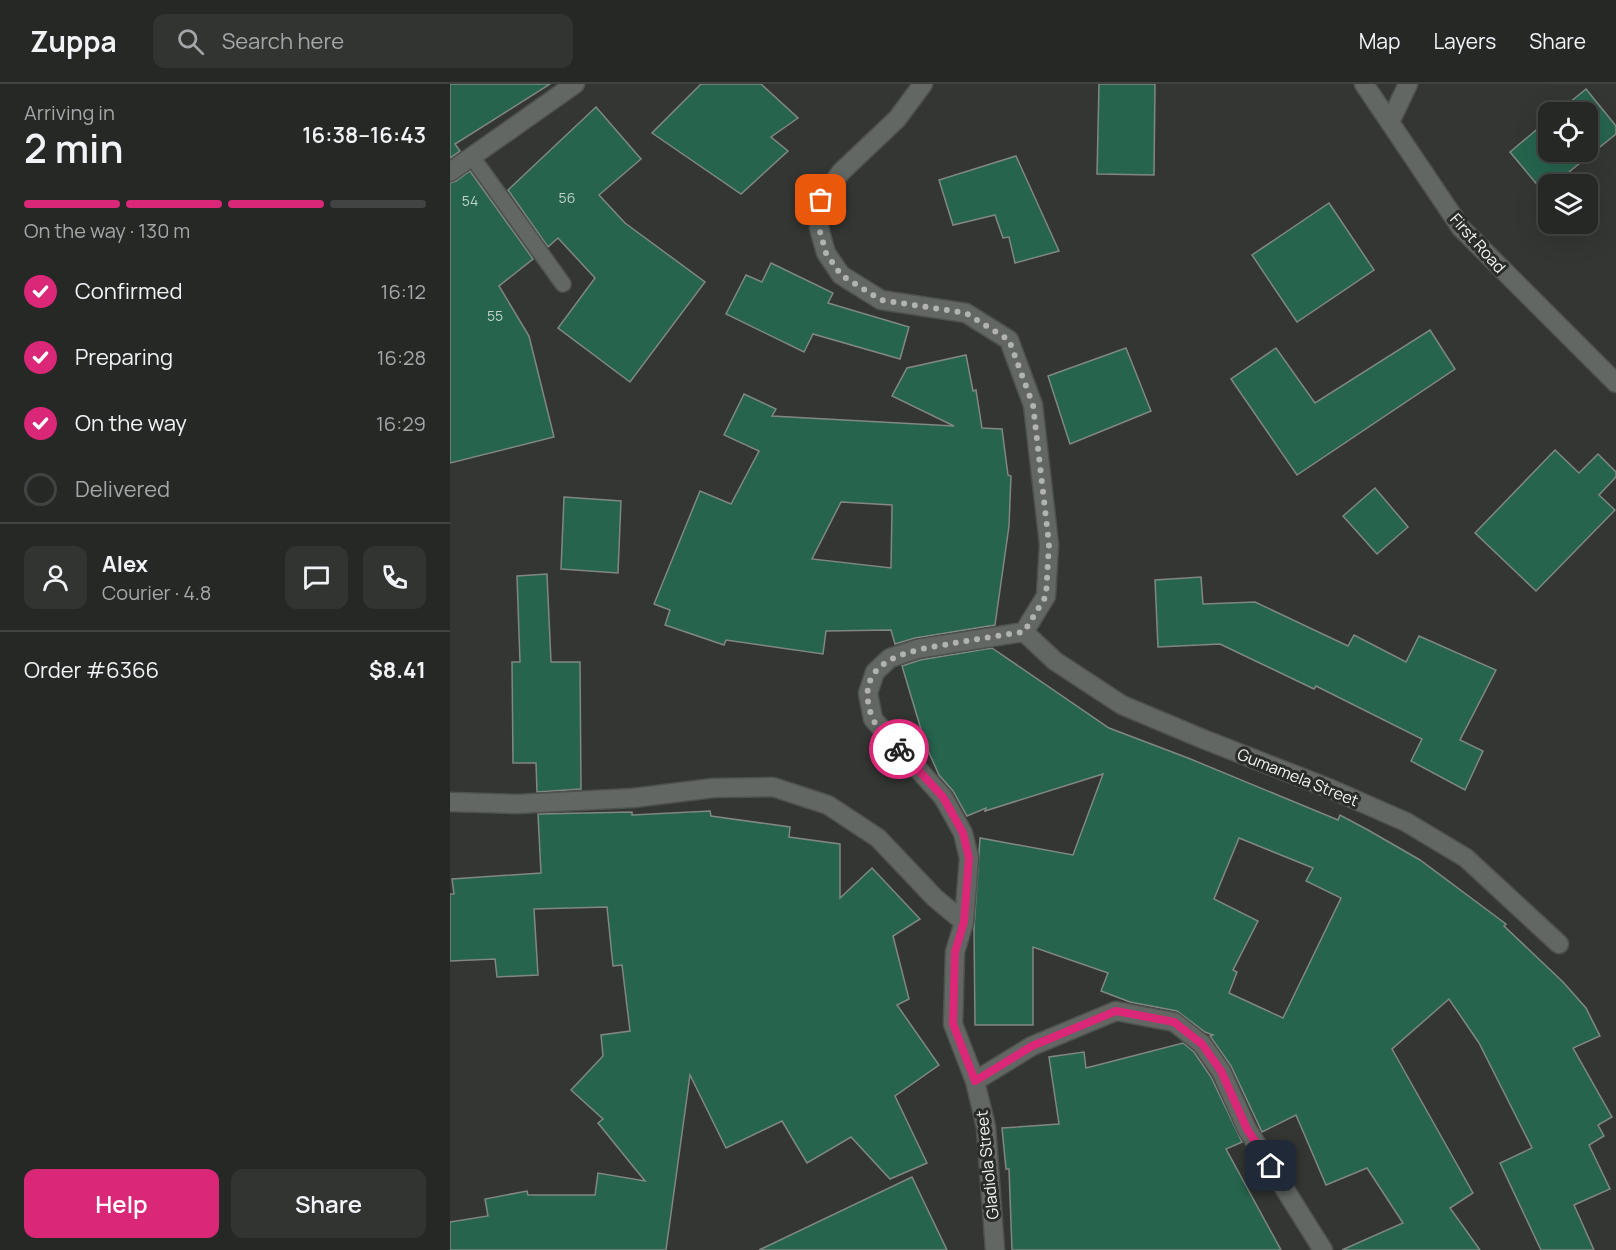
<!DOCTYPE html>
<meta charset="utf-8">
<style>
:root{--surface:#262826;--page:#323432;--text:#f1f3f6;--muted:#a4a6a7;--line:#424443;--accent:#db2777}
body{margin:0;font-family:Manrope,sans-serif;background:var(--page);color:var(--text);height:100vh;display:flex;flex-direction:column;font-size:22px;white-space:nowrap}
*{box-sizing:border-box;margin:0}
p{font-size:20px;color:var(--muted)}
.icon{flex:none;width:33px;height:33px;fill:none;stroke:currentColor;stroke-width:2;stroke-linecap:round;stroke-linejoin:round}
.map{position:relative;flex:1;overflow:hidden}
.sheet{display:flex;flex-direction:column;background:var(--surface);width:450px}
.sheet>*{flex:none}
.buttons{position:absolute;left:1088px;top:18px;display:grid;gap:12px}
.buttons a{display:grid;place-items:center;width:60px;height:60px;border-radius:12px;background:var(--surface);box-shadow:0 6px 24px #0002,0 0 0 2px var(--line);font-size:30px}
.pin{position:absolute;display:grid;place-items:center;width:51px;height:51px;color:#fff;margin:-26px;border-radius:12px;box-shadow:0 3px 9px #0006}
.courier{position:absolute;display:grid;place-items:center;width:60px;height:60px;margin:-30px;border:4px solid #db2777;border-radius:50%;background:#fff;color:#222;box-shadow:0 2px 8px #0007}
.overview em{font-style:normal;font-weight:600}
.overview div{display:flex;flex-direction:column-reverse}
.overview{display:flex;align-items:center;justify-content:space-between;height:102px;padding:0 24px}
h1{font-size:39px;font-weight:600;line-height:45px}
.bar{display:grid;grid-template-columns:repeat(4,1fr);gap:9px 6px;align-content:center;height:72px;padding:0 24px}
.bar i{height:8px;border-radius:4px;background:var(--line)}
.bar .current{background:var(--accent)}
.bar p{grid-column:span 4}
.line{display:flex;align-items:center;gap:15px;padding:0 24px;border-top:2px solid var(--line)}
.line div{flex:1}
.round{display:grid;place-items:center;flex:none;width:63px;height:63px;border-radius:12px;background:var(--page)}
ol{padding:0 24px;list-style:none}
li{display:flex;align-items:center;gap:18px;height:66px}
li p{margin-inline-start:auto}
li .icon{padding:6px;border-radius:50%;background:var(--accent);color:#fff;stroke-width:4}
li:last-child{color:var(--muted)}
li i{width:33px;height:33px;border:3px solid var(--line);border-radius:50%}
.cta{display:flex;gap:12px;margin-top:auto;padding:12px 24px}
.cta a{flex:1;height:69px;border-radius:12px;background:var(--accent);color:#fff;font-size:24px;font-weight:600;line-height:69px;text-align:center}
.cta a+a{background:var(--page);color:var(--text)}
header{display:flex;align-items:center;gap:36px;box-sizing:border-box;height:84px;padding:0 30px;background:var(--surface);border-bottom:2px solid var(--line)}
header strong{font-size:28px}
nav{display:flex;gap:33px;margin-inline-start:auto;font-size:21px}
.search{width:420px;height:54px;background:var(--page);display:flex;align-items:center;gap:15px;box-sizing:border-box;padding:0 21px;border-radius:12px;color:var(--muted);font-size:22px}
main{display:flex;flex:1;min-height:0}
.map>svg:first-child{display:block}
.building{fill:#26644e;stroke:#818784;stroke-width:1.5;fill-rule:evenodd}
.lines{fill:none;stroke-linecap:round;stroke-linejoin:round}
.lane-casing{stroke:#4e524f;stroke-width:18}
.street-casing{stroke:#4e524f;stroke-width:21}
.secondary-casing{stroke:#4e524f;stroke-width:21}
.lane{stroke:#626763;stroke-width:15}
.street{stroke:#626763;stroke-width:18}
.secondary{stroke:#626763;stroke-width:18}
.done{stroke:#b0b3b0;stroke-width:6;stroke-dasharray:0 10.8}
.route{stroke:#db2777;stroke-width:8}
.labels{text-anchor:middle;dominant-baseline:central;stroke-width:6;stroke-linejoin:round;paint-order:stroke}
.number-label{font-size:14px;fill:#c0d2ca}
.street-label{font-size:16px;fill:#f3f6f3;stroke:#292c29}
</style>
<header>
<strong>Zuppa</strong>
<div class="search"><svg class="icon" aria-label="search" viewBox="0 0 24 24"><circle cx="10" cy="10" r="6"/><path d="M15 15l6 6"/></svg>Search here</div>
<nav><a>Map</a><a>Layers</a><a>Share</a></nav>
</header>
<main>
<section class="sheet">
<div class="overview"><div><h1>2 min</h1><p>Arriving in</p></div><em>16:38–16:43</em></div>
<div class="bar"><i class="current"></i><i class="current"></i><i class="current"></i><i></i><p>On the way · 130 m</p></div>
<ol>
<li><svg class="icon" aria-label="check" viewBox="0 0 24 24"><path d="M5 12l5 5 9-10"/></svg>Confirmed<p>16:12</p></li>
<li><svg class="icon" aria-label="check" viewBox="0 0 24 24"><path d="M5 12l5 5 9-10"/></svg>Preparing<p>16:28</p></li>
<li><svg class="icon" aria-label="check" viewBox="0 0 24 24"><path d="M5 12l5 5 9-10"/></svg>On the way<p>16:29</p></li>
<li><i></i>Delivered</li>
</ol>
<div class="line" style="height:108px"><a class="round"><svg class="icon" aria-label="person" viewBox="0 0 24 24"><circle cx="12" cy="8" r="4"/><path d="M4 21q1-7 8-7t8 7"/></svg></a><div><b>Alex</b><p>Courier · 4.8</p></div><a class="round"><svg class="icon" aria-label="chat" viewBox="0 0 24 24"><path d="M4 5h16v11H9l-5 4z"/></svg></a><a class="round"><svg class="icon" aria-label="phone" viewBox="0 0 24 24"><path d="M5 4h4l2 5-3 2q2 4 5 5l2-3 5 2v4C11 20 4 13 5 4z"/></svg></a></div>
<div class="line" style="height:78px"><div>Order #6366</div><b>$8.41</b></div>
<div class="cta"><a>Help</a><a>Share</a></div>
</section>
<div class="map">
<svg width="1166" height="1166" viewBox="0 0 1166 1166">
<rect width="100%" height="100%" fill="#333633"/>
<!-- building -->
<g class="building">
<path d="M0,0H100L5,60L10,67L0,74Z"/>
<path d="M251,0H311L348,34L321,53L338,67L291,110L202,49Z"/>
<path d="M649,0H705L704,91L647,90Z"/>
<path d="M1136,5L1166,42V50L1104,100H1098V105L1094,109L1060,68L1098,36V68H1137V28H1108Z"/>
<path d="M146,23L191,75L149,111L175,139L255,198L180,298L108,244L145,194L108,154L98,163L58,106Z"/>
<path d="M566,72L609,167L565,179L559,153L553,154L545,131L503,141L489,96Z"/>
<path d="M20,87L83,175L49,202L79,252L104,353L0,379V99L6,97Z"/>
<path d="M879,119L924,186L847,238L802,171Z"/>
<path d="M321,179L383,209L378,219L459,243L450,275L363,250L354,268L276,230L296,191L312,198Z"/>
<path d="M980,246L1005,285L847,391L781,295L826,264L865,319Z"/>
<path d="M676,264L701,327L620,360L598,292Z"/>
<path d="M516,271L523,307L526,306L532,344L552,345L558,391L561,392L559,442L545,541L465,554L445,560L441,546L376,547L373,570L276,556L274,561L215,541L220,526L204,520L250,407L281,420L309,367L274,351L294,310L326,325L322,332L504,342L442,312L457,284ZM391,418L442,421L441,484L362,475Z"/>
<path d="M1105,366L1129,389L1148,370L1166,388V393L1149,411L1165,426L1086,507L1025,449Z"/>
<path d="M925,404L958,443L927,470L893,432Z"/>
<path d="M114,413L171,417L168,489L111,485Z"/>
<path d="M97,490L101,578H130L131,705L87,708L86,679H63L62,578H70L67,492Z"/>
<path d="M751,493L753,520L805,518L898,562L904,551L956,578L969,552L1046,586L1010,656L1033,667L1015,706L961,677L972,655L866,602L864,605L770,560L708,563L705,496Z"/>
<path d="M542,564L659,644L738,674L888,736L890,731L918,746L970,776L1056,840L1054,842L1113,898L1136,924L1150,952L1123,964L1162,1033L1148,1041L1154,1052L1139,1061L1160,1105L1124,1121L1144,1166H1091L1050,1079L1082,1064L1029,959L999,915L942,965L1023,1109L1000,1124L1030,1166H892L953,1139L917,1084L876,1101L846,1031L812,1048L781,982L760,952L763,951L755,948L727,927L680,918L651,907L658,889L583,863V941H525L524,844L530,754L623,771L653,690L535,727L536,724L517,732L503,707L489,691L476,662L452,582L470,576ZM789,754L863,784L856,797L891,814L833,934L779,909L787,888L783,886L808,837L764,815Z"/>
<path d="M260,727L261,732L340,743L339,753L390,760V814L422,784L470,835L443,852L459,915L447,921L489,981L445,1012L477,1079L440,1095L401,1053L357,1079L332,1037L276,1064L240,991L216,1166H0V1138L38,1132L35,1115L77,1107L78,1111H145L148,1089L195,1097L148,1039L153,1035L121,1006L153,972L151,951L180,947L172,881L163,882L157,823L84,825L88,891L47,893L45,875L0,877V810H4L2,795L91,789L88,730L182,728V731Z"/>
<path d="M733,959L744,968L761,993L792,1058L776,1065L831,1166H562L559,1085H556L552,1044L609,1040L599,973L634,968L636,984Z"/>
<path d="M462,1093L497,1166H309Z"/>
</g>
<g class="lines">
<!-- lane casing -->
<g class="lane-casing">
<path id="lane" d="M22,73L113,200"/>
</g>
<!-- street casing -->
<g class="street-casing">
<g id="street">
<path d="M473,0L447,35L391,88L371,116L369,144L376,169L391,191L431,216L516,229L559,256L583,321L599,460L596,512L574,548"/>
<path d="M940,38L958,0"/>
<path d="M0,88L125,0"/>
<path d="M574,548L605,577L672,621L753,655L881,705L956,738L1016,774L1109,860"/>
<path d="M0,718L67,720L183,714L263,704L323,703L378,721L428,754L485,814L514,838"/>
<path d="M525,997L582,962L666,927L724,938L752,960L771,987L797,1045L873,1166"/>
<path d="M545,1166L536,1043L525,997L503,940L505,868L514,838L519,774L513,749L493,713L423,635L418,609L425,588L440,574L467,565L574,548"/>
</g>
</g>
<!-- secondary casing -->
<g class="secondary-casing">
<path id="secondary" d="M914,0L1011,144L1166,299"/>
</g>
<!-- lane -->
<use href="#lane" class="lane"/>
<!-- street -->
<use href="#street" class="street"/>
<!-- secondary -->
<use href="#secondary" class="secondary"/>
</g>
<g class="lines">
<!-- done -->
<path class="done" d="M371,116L369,144L376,169L391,191L431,216L516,229L559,256L583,321L599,460L596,512L574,548C551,551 528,555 505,559C464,566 400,573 422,633C426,644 440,656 449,665"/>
<!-- route -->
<path class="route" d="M449,665L493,713L513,749L519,774L514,838L505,868L503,940L525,997L582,962L666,927L724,938L752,960L771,987L797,1045L821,1082"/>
</g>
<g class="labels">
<!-- number labels -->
<g class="number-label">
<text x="117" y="113">56</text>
<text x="20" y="116">54</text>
<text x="45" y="231">55</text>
</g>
<!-- street labels -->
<g class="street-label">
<text transform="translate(1028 159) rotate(48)">First Road</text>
<text transform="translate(848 693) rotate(22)">Gumamela Street</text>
<text transform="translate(537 1081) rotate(-96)">Gladiola Street</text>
</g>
</g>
</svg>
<div class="buttons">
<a><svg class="icon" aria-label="locate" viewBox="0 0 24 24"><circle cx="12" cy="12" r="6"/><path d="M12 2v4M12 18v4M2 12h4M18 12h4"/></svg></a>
<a><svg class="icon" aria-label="layers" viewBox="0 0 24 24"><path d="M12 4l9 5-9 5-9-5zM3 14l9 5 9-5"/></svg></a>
</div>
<div class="pin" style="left:371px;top:116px;background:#ea580c"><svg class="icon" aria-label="bag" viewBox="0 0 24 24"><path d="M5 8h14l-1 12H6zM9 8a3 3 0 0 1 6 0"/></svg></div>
<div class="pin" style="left:821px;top:1082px;background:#1f2937"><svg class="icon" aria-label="home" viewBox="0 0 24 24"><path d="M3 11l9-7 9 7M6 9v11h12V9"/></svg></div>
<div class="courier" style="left:449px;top:665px"><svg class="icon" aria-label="bike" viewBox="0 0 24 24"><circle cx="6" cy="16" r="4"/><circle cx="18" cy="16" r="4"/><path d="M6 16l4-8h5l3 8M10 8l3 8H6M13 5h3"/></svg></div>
</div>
</main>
